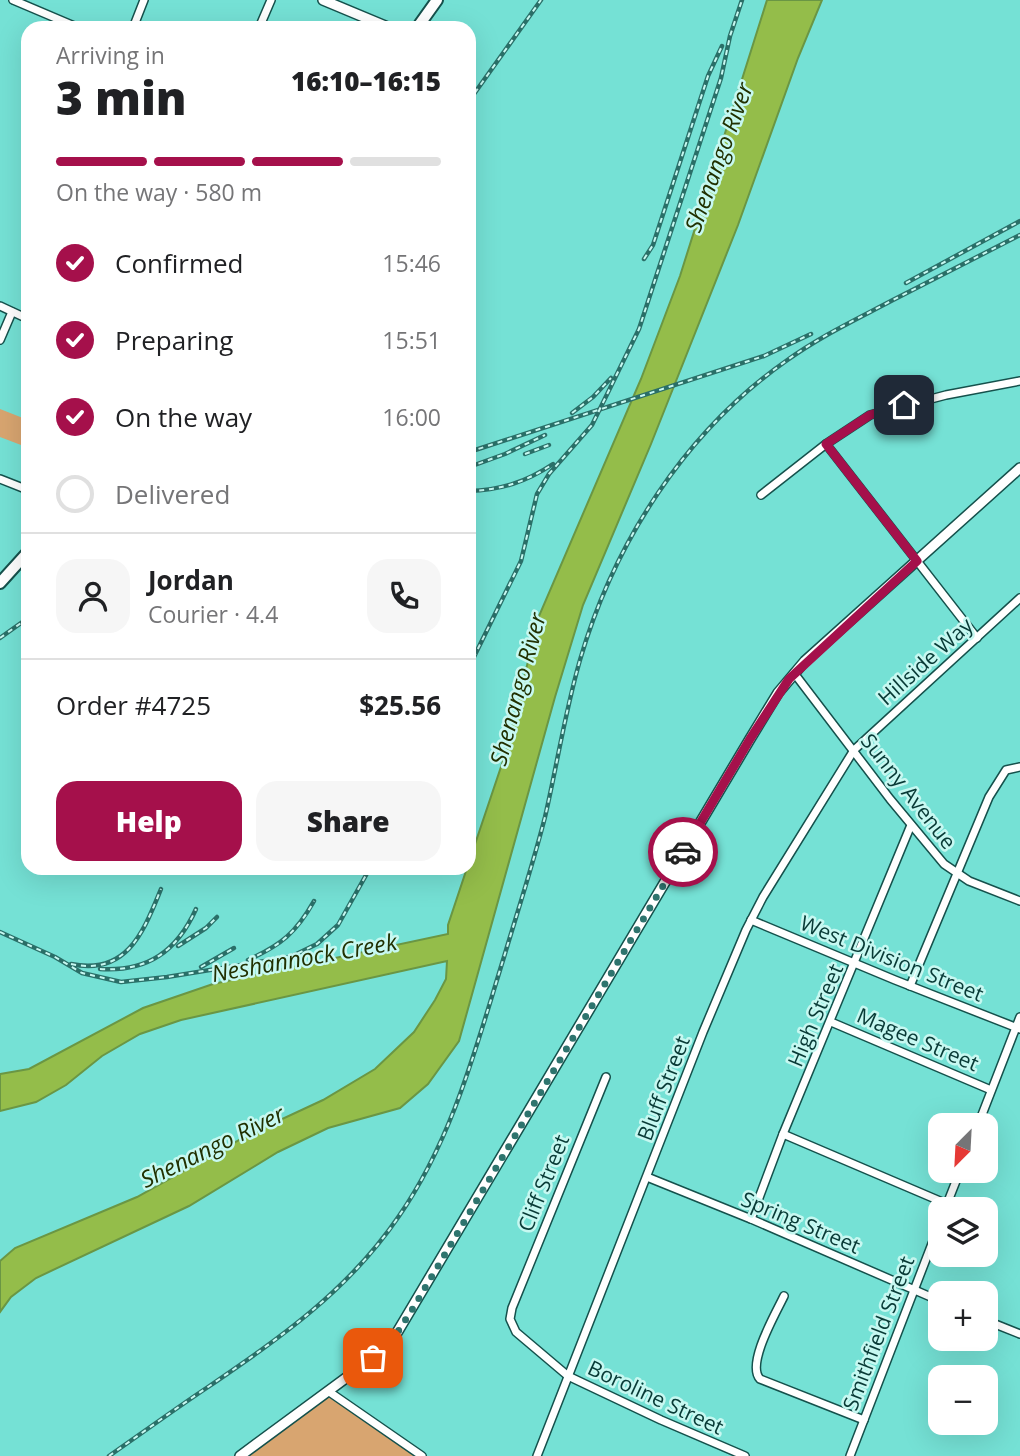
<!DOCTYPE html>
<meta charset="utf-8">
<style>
:root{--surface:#fff;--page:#f6f6f6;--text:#202124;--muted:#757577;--line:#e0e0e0;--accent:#a5104b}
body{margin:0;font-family:"Open Sans",sans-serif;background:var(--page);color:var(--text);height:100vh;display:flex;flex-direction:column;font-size:26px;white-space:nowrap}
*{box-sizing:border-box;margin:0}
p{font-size:23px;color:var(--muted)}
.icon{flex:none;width:38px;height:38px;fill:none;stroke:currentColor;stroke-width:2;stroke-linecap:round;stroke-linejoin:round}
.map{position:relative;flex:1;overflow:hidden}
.drawer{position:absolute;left:21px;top:21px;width:455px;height:854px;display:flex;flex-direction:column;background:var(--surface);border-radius:21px;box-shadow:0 7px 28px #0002}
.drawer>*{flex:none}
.needle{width:46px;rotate:204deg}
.tools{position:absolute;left:928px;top:1113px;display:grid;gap:14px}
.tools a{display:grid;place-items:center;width:70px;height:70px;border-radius:14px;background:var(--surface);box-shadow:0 7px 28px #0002;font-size:35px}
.pin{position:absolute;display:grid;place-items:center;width:60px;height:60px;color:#fff;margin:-30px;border-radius:14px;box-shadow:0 4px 10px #0006}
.courier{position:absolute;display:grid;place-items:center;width:70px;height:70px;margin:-35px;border:5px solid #a5104b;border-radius:50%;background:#fff;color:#222;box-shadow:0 2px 9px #0007}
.overview em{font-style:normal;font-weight:800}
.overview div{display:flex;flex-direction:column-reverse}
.overview{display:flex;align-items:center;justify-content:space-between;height:119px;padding:0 35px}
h1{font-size:46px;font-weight:800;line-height:52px}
.bar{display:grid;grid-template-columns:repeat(4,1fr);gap:10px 7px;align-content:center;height:84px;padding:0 35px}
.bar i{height:9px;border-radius:5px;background:var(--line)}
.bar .current{background:var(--accent)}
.bar p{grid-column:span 4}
.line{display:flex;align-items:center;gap:18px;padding:0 35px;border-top:2px solid var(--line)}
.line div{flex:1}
.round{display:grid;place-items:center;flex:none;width:74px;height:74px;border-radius:21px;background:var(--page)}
ol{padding:0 35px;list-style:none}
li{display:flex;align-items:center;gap:21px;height:77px}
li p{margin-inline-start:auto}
li .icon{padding:7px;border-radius:50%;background:var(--accent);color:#fff;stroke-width:4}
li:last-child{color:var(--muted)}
li i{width:38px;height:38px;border:4px solid var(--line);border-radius:50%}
.button{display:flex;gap:14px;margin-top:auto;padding:14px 35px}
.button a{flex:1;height:80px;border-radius:21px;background:var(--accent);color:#fff;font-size:28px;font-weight:800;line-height:80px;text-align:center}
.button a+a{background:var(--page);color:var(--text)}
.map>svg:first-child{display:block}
.green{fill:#d8a570}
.water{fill:#94bd4a;stroke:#6a9644;stroke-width:2}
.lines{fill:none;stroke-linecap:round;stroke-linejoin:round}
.minor-casing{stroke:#15514c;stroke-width:10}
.tertiary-casing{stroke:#15514c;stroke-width:12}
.primary-casing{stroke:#15514c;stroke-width:14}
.minor{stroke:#fff;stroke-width:7}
.tertiary{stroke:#fff;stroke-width:9}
.primary{stroke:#fff;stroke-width:10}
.rail-casing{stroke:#2a6f68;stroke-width:4.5}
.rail{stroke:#c7f8f1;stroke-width:2;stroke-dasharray:5;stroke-linecap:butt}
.done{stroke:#2e746e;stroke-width:7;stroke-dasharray:0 12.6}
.route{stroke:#a5104b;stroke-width:9}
.labels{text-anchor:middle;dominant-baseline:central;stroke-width:5;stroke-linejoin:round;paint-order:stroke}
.street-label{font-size:21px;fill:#083a36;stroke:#c7f8f1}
.water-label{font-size:23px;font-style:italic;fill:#213001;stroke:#c7f8f1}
</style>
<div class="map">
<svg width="1020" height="1456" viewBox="0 0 1020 1456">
<rect width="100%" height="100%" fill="#75e1d5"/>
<!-- green -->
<g class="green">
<path d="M0,409L28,420V428L21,445L0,437Z"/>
<path d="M328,1391L422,1456H239Z"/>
</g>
<!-- water -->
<path class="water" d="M767,0H822L798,58L738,225L651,444L583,605L555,697L459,1041L428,1084L400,1108L328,1128L278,1152L189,1206L36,1278L11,1297L0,1312V1261L15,1248L137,1197L250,1134L323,1100L375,1069L414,1032L435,1000L446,979L447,961L181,1020L140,1034L102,1056L66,1085L36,1102L0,1111V1074L29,1069L143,1008L213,984L448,934V925L467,868H469V862L506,752L539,616L641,379L680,276Z"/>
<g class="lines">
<!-- minor casing -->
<g class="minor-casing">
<g id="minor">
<path d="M13,0L79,28"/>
<path d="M133,28L144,0"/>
<path d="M259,28L271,0"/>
<path d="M0,306L28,319"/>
<path d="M0,340L12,312"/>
<path d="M826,444L977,638"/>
<path d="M0,479L28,490"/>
<path d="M761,495L826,444L870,415L946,395L1020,381"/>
<path d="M794,673L890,799L944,864L969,881L1020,901"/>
<path d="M751,920L895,980L1020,1029"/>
<path d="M910,986L989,797L1006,770L1020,767"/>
<path d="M831,1022L991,1090"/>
<path d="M606,1077L512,1308L510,1319L516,1332L568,1376L661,1420L745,1456"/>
<path d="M978,1125L1020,1017"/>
<path d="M783,1134L947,1204"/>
<path d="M647,1177L751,1219L940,1301"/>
<path d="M945,1209L960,1171"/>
<path d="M751,1219L783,1134L911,825"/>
<path d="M784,1296C776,1313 746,1364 760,1379L864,1420"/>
<path d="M985,1320L1020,1334"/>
<path d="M328,1391L422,1456"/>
<path d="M537,1456L703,1032L746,930L763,897L854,750L1020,598"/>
<path d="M850,1456L940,1223"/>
</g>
</g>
<!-- tertiary casing -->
<g class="tertiary-casing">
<g id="tertiary">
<path d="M323,0L390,28"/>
<path d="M240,1456L373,1358L395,1336L750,739L778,693L805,661L1020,468"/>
</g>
</g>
<!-- primary casing -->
<g class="primary-casing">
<g id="primary">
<path d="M417,28L437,0"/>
<path d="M0,583L28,552"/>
</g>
</g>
<!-- minor -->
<use href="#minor" class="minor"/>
<!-- tertiary -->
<use href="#tertiary" class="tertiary"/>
<!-- primary -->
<use href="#primary" class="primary"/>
<!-- rail casing -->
<g class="rail-casing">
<g id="rail">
<path d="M469,101L541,0"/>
<path d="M644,259L653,245L708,76L722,46"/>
<path d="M906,283L1020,221"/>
<path d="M572,413L593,397L611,378"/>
<path d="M469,452L764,356L811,334"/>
<path d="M525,454L549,445"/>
<path d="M469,467L505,454L545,435"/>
<path d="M469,491C501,490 526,482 553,464"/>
<path d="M0,638L28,618"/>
<path d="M469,667L521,561L537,494L549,474L592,425L639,329L721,78L730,36L742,0"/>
<path d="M0,932L55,957L82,973L121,982L167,977L289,957"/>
<path d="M178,946L206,928L217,917"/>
<path d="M248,960C281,945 296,933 314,901"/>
<path d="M280,962L317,944L338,925L370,868"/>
<path d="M71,964C128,976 144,930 161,889"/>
<path d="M201,967L234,948"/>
<path d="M100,969C148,972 177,951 196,909"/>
<path d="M109,1456C142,1433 175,1409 208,1387C281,1337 348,1291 399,1216C453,1138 476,1047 504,957C518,910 533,864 545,817C557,765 565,712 580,660C614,543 685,432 786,361C819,337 855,320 891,301C934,279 977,257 1020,235"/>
</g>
</g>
<!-- rail -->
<use href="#rail" class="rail"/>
</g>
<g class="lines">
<!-- done -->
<path class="done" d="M373,1358L395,1336L412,1310L683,852"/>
<!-- route -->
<path class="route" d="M683,852L750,739L789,679L917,561L826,444L870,415L904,405"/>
</g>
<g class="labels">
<!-- street labels -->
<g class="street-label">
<text transform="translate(925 661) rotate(-42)">Hillside Way</text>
<text transform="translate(909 791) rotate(52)">Sunny Avenue</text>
<text transform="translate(892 958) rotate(22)">West Division Street</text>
<text transform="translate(815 1015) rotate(-67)">High Street</text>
<text transform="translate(918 1039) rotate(23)">Magee Street</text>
<text transform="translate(663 1088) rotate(-69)">Bluff Street</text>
<text transform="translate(543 1183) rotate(-68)">Cliff Street</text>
<text transform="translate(801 1222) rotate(23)">Spring Street</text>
<text transform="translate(878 1333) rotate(-69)">Smithfield Street</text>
<text transform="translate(656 1397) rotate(25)">Boroline Street</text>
</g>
<!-- water labels -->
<g class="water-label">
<text transform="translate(718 157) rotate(-70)">Shenango River</text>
<text transform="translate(517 689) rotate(-75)">Shenango River</text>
<text transform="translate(304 957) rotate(-10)">Neshannock Creek</text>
<text transform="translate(212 1146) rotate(-26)">Shenango River</text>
</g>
</g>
</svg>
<div class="tools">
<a><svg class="needle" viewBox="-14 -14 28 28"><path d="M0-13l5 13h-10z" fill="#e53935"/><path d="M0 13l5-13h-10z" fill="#757577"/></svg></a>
<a><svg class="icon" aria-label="layers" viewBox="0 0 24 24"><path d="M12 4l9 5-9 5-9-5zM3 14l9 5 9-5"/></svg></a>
<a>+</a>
<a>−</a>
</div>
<div class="pin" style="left:373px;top:1358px;background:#ea580c"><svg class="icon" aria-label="bag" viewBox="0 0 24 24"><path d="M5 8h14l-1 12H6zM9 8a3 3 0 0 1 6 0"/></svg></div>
<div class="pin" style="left:904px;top:405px;background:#1f2937"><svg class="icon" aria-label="home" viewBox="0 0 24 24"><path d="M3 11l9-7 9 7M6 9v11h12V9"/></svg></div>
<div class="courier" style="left:683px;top:852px"><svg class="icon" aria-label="car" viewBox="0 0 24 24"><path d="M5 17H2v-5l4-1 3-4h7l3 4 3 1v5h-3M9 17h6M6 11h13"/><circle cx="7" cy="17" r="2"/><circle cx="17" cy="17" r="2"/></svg></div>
<section class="drawer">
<div class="overview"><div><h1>3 min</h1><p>Arriving in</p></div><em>16:10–16:15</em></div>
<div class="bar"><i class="current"></i><i class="current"></i><i class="current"></i><i></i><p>On the way · 580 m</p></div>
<ol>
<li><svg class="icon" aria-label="check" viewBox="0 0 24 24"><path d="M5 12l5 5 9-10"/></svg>Confirmed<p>15:46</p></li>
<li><svg class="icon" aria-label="check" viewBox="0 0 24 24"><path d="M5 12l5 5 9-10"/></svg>Preparing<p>15:51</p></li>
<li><svg class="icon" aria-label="check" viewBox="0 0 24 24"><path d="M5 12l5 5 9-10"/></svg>On the way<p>16:00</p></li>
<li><i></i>Delivered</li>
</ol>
<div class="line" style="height:126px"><a class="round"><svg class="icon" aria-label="person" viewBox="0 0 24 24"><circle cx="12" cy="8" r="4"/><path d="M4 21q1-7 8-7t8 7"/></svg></a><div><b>Jordan</b><p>Courier · 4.4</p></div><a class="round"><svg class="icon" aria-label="phone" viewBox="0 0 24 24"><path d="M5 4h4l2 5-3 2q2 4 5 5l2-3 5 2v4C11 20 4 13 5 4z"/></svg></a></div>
<div class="line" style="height:91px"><div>Order #4725</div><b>$25.56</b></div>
<div class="button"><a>Help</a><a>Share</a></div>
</section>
</div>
